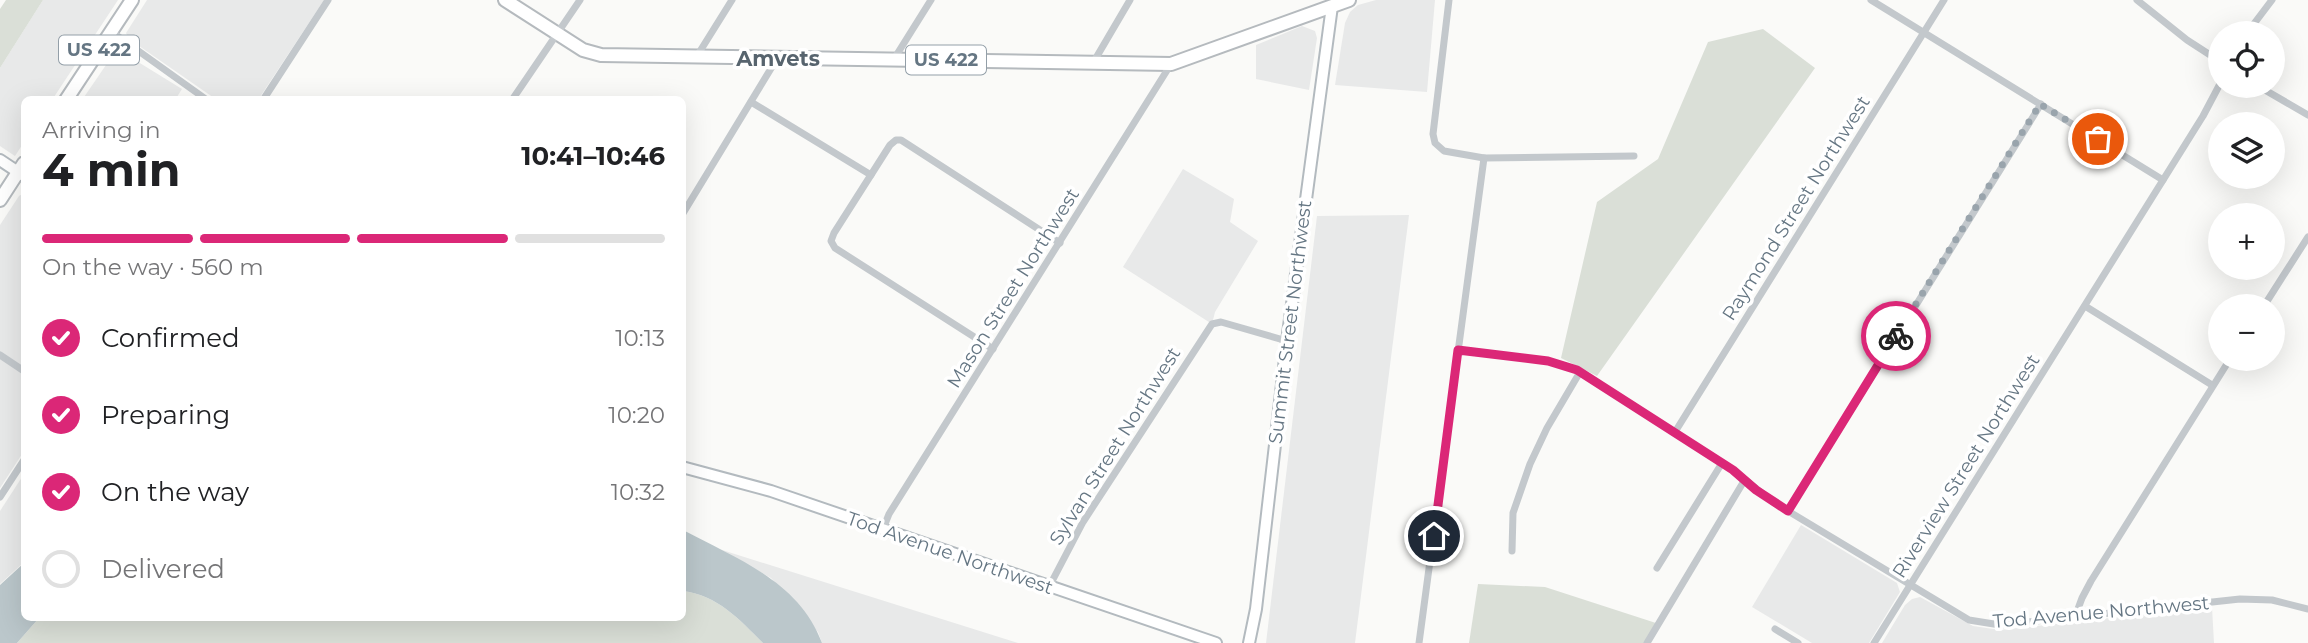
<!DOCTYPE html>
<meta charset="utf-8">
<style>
:root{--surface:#fff;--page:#f2f2f2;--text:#202124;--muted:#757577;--line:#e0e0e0;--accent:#db2777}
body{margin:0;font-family:Montserrat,sans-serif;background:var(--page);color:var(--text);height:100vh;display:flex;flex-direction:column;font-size:26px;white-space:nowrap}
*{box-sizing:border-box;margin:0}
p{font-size:23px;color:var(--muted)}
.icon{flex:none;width:38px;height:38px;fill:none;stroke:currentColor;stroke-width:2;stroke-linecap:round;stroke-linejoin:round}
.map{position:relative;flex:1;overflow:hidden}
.details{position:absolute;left:21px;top:96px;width:665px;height:525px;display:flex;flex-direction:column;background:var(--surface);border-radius:10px;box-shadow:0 7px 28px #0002}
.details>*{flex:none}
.controls{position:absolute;left:2208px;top:21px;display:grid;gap:14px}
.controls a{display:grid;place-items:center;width:77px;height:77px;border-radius:50%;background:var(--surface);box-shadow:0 7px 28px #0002;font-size:35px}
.pin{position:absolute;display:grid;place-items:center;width:60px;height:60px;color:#fff;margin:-30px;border:4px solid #fff;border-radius:50%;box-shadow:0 2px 7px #0007}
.courier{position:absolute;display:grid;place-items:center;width:70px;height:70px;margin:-35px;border:5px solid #db2777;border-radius:50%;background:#fff;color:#222;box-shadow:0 2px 9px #0007}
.headline em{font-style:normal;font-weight:700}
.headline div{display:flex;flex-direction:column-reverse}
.headline{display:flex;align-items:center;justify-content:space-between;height:119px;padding:0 21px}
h1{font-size:46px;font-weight:700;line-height:52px}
.bar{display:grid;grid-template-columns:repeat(4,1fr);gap:10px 7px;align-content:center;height:84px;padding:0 21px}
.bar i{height:9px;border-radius:5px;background:var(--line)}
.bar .current{background:var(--accent)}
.bar p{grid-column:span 4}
ol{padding:0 21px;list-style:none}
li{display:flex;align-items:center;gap:21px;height:77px}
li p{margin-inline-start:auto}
li .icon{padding:7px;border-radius:50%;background:var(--accent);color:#fff;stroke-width:4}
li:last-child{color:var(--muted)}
li i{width:38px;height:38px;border:4px solid var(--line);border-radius:50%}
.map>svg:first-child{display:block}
.built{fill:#e8e9e9}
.green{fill:#dadfd7}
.water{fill:#bbc7cb}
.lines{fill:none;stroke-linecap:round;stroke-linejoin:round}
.secondary-casing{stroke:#b3babf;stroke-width:14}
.primary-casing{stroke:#b5babe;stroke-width:16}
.street{stroke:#c3c8cc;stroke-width:7}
.secondary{stroke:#fff;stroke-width:10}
.primary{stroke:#fff;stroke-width:12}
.done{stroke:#99a4ac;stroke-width:7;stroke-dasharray:0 12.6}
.route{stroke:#db2777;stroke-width:9}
.labels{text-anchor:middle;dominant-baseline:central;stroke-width:7;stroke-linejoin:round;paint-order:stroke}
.shield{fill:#fff;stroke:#939fa8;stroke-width:2}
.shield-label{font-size:18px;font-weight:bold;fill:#657683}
.street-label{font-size:19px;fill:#657683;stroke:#fff}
.neighbourhood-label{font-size:21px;font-weight:bold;fill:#57646e;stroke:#fff}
</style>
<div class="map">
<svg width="2308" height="643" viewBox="0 0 2308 643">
<rect width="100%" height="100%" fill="#fafaf8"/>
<!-- built -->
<g class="built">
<path d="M43,0H118L52,100H24V142L15,156L0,146V68Z"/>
<path d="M147,0H324L258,100H217L129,39L126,33Z"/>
<path d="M1376,0H1435L1427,92L1335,85L1345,23L1350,12L1358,5Z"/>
<path d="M1302,26L1315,31L1317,38L1309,90L1256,79V45Z"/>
<path d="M117,49L182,89L175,100H82Z"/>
<path d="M1183,169L1234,199L1230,222L1258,241L1215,312L1212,324L1123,267Z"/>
<path d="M24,193V451L0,488V225L19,196Z"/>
<path d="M1409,215L1355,643H1266L1317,216Z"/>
<path d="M24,474V562L0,584V511Z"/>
<path d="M1801,525L1897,583L1900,592L1869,643H1812L1752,607Z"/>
<path d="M719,549L1018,643H822L818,632L771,578Z"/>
<path d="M1920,597L1973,626L2000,630L2212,607L2214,643H1882L1905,605L1912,599Z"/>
</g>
<!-- green -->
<g class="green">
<path d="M6,0H43L0,68V9Z"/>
<path d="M1763,29L1815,68L1597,376L1561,358L1597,202L1658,159L1708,42Z"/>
<path d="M1478,584L1545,587L1659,624L1646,643H1469Z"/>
<path d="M683,591C717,595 739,619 763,643H17L39,618H682Z"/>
</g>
<!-- water -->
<g class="water">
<path d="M683,530C737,559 799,581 822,643H763C739,619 717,595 683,591Z"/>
<path d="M24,563V618H39L17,643H0V585Z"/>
</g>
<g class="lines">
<!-- secondary casing -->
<g class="secondary-casing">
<g id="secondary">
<path d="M0,160L24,176"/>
<path d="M682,467L771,491L1216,643"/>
<path d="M1249,643L1256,609L1287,341L1332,6"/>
</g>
</g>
<!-- primary casing -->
<g class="primary-casing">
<g id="primary">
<path d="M505,0L583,50L601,55L1171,64L1349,0"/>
<path d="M66,100L132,0"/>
<path d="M0,200L24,163"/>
</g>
</g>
<!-- street -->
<g class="street">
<path d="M1449,0L1433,134L1435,143L1444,151L1484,158L1634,156"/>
<path d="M1871,0L2163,180"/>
<path d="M2137,0L2187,40L2221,62"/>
<path d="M112,32L207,100"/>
<path d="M2247,33L2272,0"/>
<path d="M697,56L732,0"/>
<path d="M894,59L931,0"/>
<path d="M1093,63L1130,0"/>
<path d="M2258,86L2308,115"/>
<path d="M263,100L328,0"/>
<path d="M512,100L580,0"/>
<path d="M751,102L871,175"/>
<path d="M682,215L778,57"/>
<path d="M2085,306L2212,385"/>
<path d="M2264,306L2308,237"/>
<path d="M993,349L835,248L831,241L834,233L890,145L896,140H901L1060,243"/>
<path d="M1458,350L1548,361L1577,370L1733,470L1773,502L1969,620L2000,625L2240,599L2272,600L2308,609"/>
<path d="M0,355L24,371"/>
<path d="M1675,432L1944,0"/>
<path d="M0,497L24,460"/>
<path d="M1788,511L2041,104"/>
<path d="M883,529L889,514L1171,64"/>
<path d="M1512,551L1513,513L1530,464L1547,428L1580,372"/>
<path d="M1657,568L1722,463"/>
<path d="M1049,587L1083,522L1212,324L1221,322L1287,341"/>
<path d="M2075,617L2082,598L2091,581L2230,359"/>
<path d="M1775,629L1798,643"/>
<path d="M1419,643L1484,158"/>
<path d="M1647,643L1744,481"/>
<path d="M1874,643L2203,116L2221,82"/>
</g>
<!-- secondary -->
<use href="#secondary" class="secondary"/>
<!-- primary -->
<use href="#primary" class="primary"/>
</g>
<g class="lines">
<!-- done -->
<path class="done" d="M1896,336L2040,104L2098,139"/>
<!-- route -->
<path class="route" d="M1434,536L1458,350L1548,361L1577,370L1733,470L1756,490L1788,511L1896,336"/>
</g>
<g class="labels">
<!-- shield labels -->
<g class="shield">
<rect x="59" y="35.5" width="80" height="29" rx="5"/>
<rect x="906" y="45.5" width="80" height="29" rx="5"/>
</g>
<g class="shield-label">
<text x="99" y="50">US 422</text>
<text x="946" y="60">US 422</text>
</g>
<!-- street labels -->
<g class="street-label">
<text transform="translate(1796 208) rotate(-58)">Raymond Street Northwest</text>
<text transform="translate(1013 288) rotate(-58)">Mason Street Northwest</text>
<text transform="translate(1290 322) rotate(-83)">Summit Street Northwest</text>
<text transform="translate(1115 446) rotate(-58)">Sylvan Street Northwest</text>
<text transform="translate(1966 466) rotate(-58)">Riverview Street Northwest</text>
<text transform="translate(950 553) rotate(19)">Tod Avenue Northwest</text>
<text transform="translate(2101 612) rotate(-5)">Tod Avenue Northwest</text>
</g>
<!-- neighbourhood labels -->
<g class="neighbourhood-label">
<text x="778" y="58">Amvets</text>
</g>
</g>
</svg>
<div class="controls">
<a><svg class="icon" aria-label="locate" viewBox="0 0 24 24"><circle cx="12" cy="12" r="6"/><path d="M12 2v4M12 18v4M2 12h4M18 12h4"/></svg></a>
<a><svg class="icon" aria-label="layers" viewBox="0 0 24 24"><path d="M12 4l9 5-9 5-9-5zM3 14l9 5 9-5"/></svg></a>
<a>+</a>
<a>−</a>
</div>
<div class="pin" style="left:2098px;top:139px;background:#ea580c"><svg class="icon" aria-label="bag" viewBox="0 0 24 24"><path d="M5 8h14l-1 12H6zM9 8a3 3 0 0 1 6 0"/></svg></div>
<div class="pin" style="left:1434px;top:536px;background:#1f2937"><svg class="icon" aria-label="home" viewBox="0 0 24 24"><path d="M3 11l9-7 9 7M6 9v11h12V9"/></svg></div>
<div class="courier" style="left:1896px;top:336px"><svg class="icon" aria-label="bike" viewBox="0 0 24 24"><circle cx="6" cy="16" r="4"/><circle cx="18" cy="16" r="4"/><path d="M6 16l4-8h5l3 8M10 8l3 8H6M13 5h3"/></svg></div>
<section class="details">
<div class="headline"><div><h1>4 min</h1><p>Arriving in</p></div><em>10:41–10:46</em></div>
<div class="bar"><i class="current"></i><i class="current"></i><i class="current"></i><i></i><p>On the way · 560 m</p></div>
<ol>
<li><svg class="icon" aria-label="check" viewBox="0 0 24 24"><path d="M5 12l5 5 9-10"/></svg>Confirmed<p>10:13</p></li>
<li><svg class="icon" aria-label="check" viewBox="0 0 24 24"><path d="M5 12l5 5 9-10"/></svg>Preparing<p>10:20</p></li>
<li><svg class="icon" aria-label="check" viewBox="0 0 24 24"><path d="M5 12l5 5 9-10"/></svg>On the way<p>10:32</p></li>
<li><i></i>Delivered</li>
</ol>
</section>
</div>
